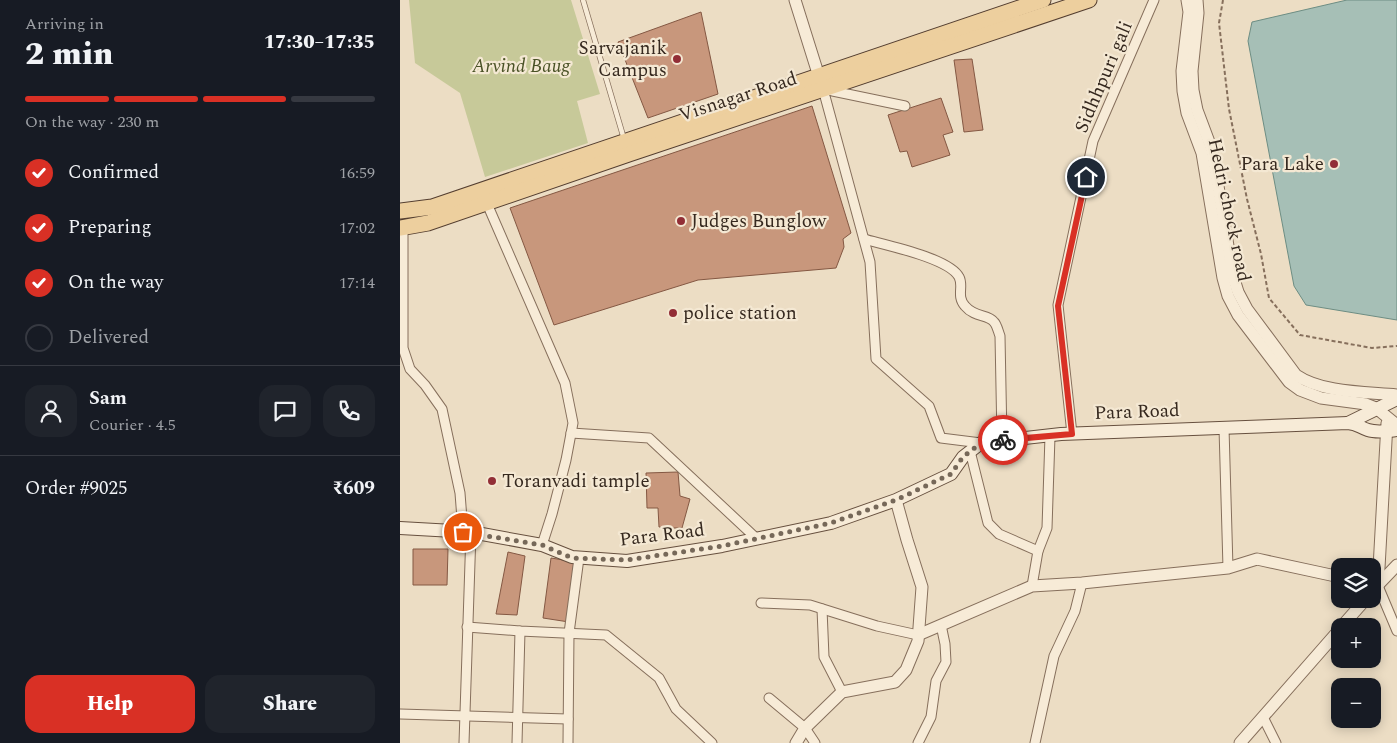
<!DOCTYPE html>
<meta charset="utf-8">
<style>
:root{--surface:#171b24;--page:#20242c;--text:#f1f3f6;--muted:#9ea1a6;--line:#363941;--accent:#d93025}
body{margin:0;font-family:Spectral,serif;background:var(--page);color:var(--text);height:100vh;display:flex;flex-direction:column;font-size:19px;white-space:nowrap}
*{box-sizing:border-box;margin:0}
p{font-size:16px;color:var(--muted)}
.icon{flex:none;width:28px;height:28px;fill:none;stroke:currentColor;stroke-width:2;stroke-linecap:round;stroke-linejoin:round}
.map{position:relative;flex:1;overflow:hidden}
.sheet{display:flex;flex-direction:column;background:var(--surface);width:400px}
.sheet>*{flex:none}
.buttons{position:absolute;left:931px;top:558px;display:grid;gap:10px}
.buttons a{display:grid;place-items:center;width:50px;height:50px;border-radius:10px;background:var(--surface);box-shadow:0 2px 12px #0003;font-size:25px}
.pin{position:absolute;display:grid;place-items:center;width:42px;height:42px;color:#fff;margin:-21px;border:2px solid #fff;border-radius:50%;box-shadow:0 1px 5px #0007}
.courier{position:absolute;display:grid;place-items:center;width:50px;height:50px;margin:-25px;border:4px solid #d93025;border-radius:50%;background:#fff;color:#222;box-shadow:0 1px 6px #0007}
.summary em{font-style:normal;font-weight:800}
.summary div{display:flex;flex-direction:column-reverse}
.summary{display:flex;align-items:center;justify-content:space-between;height:85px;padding:0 25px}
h1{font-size:32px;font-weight:800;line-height:38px}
.bar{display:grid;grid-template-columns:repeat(4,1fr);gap:8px 5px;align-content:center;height:60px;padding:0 25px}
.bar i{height:6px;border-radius:4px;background:var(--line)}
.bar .on{background:var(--accent)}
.bar p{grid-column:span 4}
.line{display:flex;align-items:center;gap:12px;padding:0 25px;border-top:1px solid var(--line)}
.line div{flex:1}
.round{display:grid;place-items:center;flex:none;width:52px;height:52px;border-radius:15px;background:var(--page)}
ol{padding:0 25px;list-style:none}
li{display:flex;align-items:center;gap:15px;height:55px}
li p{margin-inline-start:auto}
li .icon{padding:5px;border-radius:50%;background:var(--accent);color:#fff;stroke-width:4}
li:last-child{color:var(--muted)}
li i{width:28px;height:28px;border:2px solid var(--line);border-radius:50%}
.primary-button{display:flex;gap:10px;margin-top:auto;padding:10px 25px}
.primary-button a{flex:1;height:58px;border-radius:15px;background:var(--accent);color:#fff;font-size:20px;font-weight:800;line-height:58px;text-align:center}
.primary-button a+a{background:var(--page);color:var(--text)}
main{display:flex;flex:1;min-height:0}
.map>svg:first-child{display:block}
.green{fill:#c7c999}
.water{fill:#a6bfb6;stroke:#6d8d83}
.building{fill:#c8977c;stroke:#845843}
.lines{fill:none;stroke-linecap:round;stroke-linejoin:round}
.service-casing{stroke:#866f5c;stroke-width:6}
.minor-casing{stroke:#866f5c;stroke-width:11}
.tertiary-casing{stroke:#866f5c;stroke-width:13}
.secondary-casing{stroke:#67503f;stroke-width:14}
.primary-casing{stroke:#543e30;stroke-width:17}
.path{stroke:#866f5c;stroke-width:2;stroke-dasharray:4 2.5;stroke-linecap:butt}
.service{stroke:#f7ebd7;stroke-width:4.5}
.minor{stroke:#f7ebd7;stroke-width:9}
.tertiary{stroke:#f7ebd7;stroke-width:11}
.secondary{stroke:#f7ebd7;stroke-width:12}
.primary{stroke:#edcf9e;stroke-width:15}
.done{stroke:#766859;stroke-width:5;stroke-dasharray:0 9}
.route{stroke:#d93025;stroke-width:6}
.poi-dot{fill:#922e36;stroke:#f4e8d3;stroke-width:2}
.labels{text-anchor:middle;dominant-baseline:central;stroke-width:4.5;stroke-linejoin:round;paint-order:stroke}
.poi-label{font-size:19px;fill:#36291f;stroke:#f4e8d3;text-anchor:start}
.park-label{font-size:19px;font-style:italic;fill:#4a5226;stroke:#f4e8d3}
.street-label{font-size:19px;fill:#36291f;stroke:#f4e8d3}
</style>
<main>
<section class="sheet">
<div class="summary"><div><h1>2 min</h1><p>Arriving in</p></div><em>17:30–17:35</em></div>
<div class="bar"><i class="on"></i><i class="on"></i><i class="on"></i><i></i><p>On the way · 230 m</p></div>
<ol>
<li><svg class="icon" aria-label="check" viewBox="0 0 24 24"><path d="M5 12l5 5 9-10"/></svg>Confirmed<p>16:59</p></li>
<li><svg class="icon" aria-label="check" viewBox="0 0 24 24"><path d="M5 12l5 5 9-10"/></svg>Preparing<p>17:02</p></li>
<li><svg class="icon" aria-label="check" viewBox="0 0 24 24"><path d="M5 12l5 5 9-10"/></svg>On the way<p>17:14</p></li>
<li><i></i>Delivered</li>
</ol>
<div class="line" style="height:90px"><a class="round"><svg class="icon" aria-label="person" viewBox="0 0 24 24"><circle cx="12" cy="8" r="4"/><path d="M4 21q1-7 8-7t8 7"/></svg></a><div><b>Sam</b><p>Courier · 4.5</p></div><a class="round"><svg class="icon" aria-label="chat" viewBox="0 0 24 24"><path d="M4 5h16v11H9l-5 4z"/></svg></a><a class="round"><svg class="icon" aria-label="phone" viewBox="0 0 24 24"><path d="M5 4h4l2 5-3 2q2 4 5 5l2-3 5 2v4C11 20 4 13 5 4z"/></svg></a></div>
<div class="line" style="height:65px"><div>Order #9025</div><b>₹609</b></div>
<div class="primary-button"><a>Help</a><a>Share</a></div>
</section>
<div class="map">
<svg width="997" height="743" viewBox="0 0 997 743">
<rect width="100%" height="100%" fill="#ecddc4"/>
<!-- green -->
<path class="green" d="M9,0H171L200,94L177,101L188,143L85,177L60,93L15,63Z"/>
<!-- water -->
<path class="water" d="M947,0H997V320L906,305L894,286L848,41L852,22Z"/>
<!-- building -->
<g class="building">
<path d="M301,12L318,94L248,118L218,42Z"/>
<path d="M572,59L583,130L564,132L554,60Z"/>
<path d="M541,98L553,132L543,135L550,155L512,167L507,151L500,152L488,115Z"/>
<path d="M412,106L451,233L443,239L444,247L436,268L298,280L154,325L110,208Z"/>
<path d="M278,472L280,496L290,499L282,528H269L270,538L264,539L263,527H259L258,508H247L246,473Z"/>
<path d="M13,549H48L47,585H13Z"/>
<path d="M108,552L125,556L117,615L96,614Z"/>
<path d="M151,558L176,562L169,622L143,618Z"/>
</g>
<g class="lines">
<!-- service casing -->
<g class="service-casing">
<path id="service" d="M183,0L224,139"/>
</g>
<!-- minor casing -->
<g class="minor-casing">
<g id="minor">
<path d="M505,106L423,89L470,262L476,359L529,406L541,438L581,443"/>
<path d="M85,199L165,383L173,423L166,460L152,514L142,545"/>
<path d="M3,228V348L10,369L25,385L42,409L60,493L63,532"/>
<path d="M464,239C485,245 549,258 559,277C564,286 556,296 565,306C575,318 588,314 594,322C597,325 598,331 600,336L602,440"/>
<path d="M824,428L828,568"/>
<path d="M171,433L249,438L357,539"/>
<path d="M672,434L658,305L693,141L754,0"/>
<path d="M570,451L588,523L599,534L638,551"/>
<path d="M632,586L638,551L647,528L650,436"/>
<path d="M978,586L997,631"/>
<path d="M361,603L410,605L477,626L518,635"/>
<path d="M422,609L424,657L442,692"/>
<path d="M67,627L120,631L206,635L259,678L276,709L312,743"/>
<path d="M369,698L405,728L415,743"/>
<path d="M0,714L168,719"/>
<path d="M863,717L876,743"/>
<path d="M64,743L71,532"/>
<path d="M117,743L120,631"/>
<path d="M168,743L169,633L179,558"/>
<path d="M518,743L531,717L536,681L546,662L545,644L541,625"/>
<path d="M635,743L654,656L675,611L682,583"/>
</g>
</g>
<!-- tertiary casing -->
<g class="tertiary-casing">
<g id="tertiary">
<path d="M395,0L421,83"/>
<path d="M787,0L789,12L782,71L783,91L787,113L802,153L823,278L828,296L838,315L889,382L900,390L921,398L966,404L976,408L997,425"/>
<path d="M797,0L798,13L792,71L793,90L797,110L812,150L833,276L838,292L847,309L896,375C922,393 966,392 997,395"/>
<path d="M972,584L978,586L987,423"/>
<path d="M976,587L997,565"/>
<path d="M942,626L966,599"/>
<path d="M518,635L632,586L682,583L828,568L857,559L940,577"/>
<path d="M396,743L405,728L442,692L495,682L506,670L518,641L522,587L507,540L496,500"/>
<path d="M840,743L940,629"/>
</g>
</g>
<!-- secondary casing -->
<g class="secondary-casing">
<g id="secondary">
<path d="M948,423L997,399"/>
<path d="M0,528L71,532L142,545L172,557L227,561L322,546L431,523L496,500L551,474L563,457L581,443L661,434L948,423C958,424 959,427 968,430C977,433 988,431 997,430"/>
</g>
</g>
<!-- primary casing -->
<g class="primary-casing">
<g id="primary">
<path d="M0,211L32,207L643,0"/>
<path d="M0,228L28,223L229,154L689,0"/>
</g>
</g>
<!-- path -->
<path class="path" d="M823,0L819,23L829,109L847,199L861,254L869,298L900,335L972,348L997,346"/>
<!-- service -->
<use href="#service" class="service"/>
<!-- minor -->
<use href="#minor" class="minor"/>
<!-- tertiary -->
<use href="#tertiary" class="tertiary"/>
<!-- secondary -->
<use href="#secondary" class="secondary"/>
<!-- primary -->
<use href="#primary" class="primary"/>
</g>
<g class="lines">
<!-- done -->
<path class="done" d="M63,532L142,545L172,558L227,560L322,546L431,523L496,500L551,474L563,457L581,443L603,440"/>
<!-- route -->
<path class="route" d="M603,440L672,434L658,306L686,177"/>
</g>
<!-- markers -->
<g class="poi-dot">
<circle cx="277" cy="59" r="5"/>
<circle cx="934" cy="164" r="5"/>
<circle cx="281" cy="221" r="5"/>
<circle cx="273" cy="313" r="5"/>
<circle cx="92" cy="481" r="5"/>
</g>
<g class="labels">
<!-- poi labels -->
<g class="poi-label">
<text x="267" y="48" text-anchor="end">Sarvajanik<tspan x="267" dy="22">Campus</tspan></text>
<text x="924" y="164" text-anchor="end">Para Lake</text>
<text x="291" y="221">Judges Bunglow</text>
<text x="283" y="313">police station</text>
<text x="102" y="481">Toranvadi tample</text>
</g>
<!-- park labels -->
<g class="park-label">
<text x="121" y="66">Arvind Baug</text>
</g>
<!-- street labels -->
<g class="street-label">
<text transform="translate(704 77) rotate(-67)">Sidhhpuri gali</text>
<text transform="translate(338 97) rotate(-18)">Visnagar Road</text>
<text transform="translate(829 210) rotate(78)">Hedri chock road</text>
<text transform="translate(737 412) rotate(-2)">Para Road</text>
<text transform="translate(262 535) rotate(-7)">Para Road</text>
</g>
</g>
</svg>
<div class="buttons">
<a><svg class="icon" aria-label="layers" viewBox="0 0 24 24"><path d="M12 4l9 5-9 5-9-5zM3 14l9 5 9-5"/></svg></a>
<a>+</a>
<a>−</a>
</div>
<div class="pin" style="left:63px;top:532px;background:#ea580c"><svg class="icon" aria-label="bag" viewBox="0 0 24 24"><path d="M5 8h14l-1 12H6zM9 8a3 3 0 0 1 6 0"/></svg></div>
<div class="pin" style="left:686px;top:177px;background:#1f2937"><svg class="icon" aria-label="home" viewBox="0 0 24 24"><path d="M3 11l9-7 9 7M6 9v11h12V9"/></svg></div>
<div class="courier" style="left:603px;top:440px"><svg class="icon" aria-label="bike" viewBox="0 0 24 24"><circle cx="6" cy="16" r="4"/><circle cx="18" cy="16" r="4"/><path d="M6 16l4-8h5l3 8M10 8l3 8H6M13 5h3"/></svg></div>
</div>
</main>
